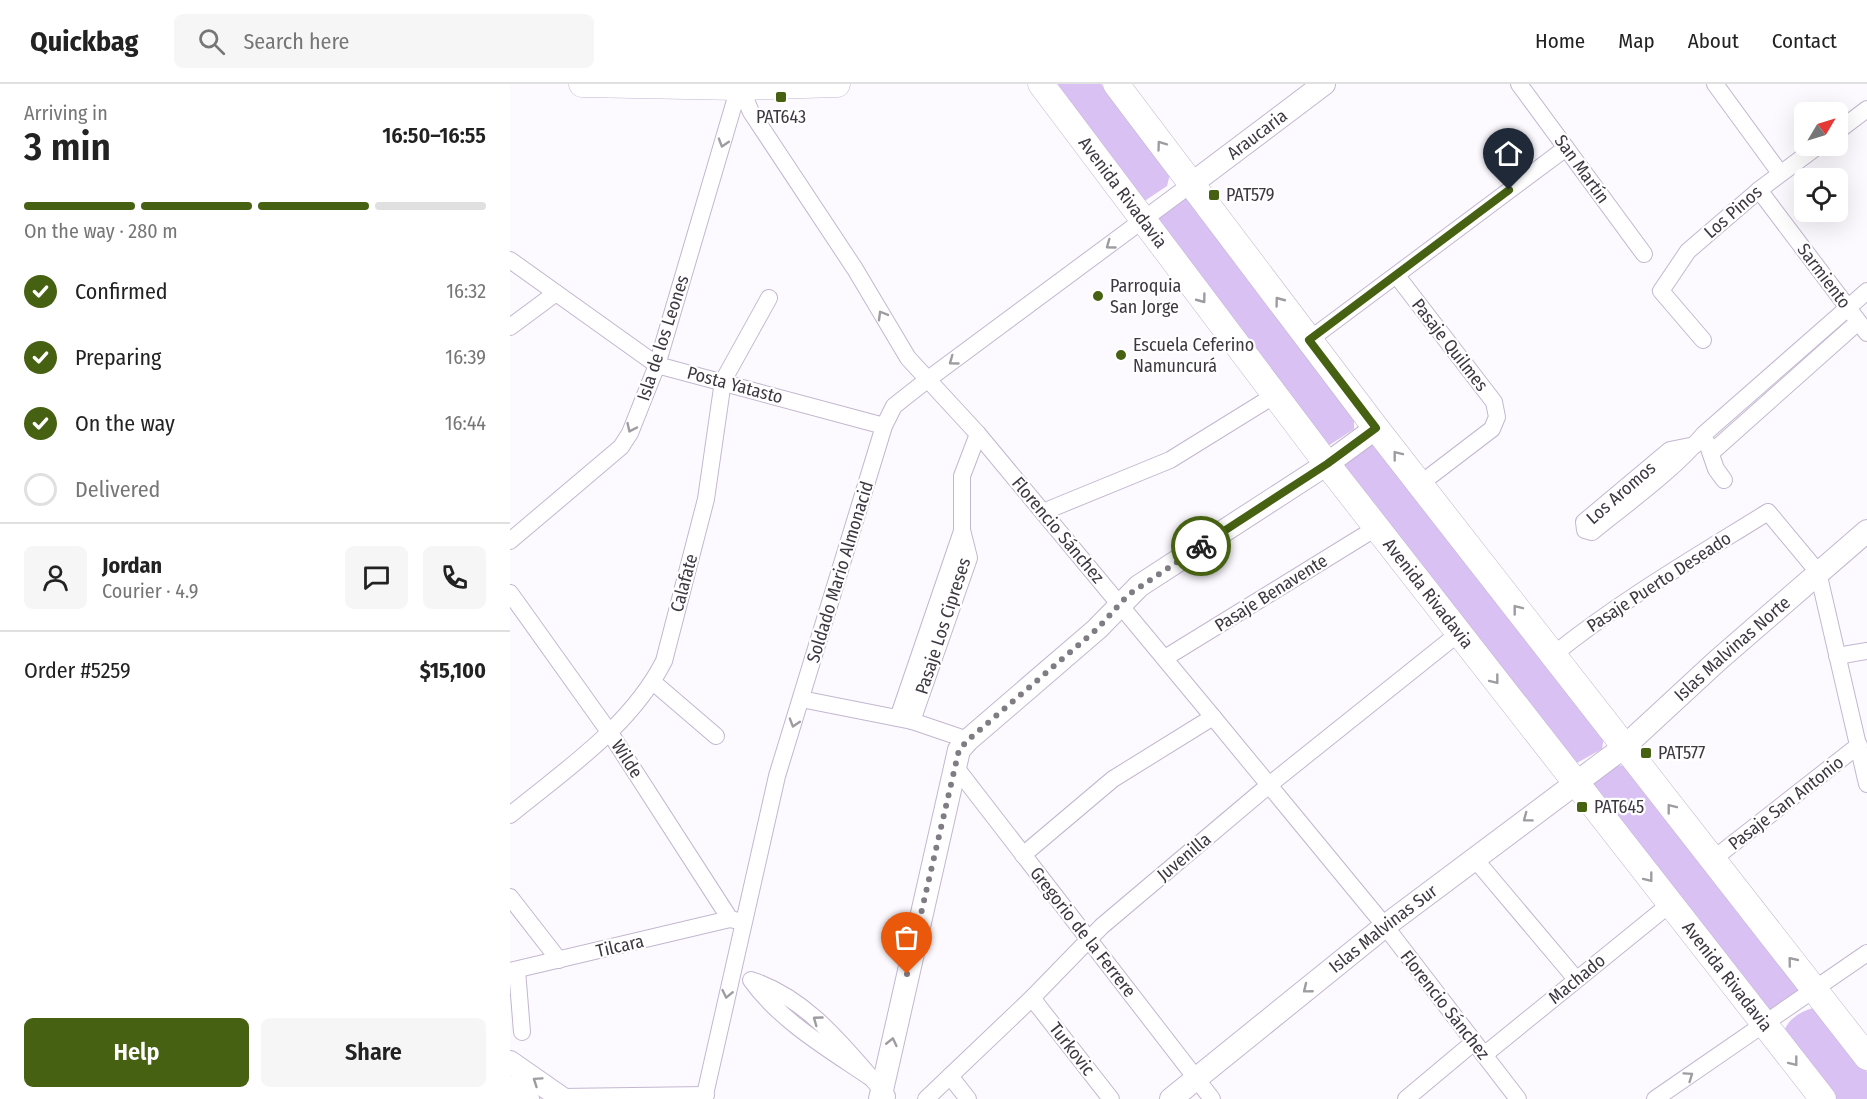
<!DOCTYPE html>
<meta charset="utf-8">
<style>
:root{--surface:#fff;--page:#f6f6f6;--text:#222;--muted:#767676;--line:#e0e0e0;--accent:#466111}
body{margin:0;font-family:"Fira Sans Condensed",sans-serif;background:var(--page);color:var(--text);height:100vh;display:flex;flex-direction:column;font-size:22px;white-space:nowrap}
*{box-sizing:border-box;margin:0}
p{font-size:20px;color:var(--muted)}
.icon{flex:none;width:33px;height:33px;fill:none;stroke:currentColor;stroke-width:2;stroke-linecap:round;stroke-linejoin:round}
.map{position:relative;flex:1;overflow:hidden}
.drawer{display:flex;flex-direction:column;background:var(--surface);width:510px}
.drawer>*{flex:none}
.needle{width:39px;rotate:52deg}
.tools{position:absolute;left:1284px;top:18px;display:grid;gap:12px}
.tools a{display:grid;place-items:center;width:54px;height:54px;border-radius:9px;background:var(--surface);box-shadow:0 6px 24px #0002;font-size:30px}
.pin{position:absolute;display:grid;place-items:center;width:51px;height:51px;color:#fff;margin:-62px -26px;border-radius:50% 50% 50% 0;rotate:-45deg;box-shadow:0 0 6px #0007}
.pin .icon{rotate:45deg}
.courier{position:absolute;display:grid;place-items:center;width:60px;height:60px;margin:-30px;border:4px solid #466111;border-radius:50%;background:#fff;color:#222;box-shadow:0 2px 8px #0007}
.summary em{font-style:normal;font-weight:600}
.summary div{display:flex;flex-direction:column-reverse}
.summary{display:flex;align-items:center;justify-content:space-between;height:102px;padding:0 24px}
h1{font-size:39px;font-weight:600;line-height:45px}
.bar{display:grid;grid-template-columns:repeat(4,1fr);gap:9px 6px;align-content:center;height:72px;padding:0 24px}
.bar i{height:8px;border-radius:4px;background:var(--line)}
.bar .on{background:var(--accent)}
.bar p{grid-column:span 4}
.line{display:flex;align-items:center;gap:15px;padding:0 24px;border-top:2px solid var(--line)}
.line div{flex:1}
.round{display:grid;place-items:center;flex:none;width:63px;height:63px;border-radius:9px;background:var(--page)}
ol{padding:0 24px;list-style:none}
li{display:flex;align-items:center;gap:18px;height:66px}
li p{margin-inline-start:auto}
li .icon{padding:6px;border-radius:50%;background:var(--accent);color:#fff;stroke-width:4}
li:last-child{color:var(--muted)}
li i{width:33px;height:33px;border:3px solid var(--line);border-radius:50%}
.primary-button{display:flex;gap:12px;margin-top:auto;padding:12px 24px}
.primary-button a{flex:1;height:69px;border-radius:9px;background:var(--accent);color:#fff;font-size:24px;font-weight:600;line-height:69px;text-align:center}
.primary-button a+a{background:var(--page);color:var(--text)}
header{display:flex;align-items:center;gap:36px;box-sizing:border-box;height:84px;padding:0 30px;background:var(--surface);border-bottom:2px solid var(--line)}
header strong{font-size:28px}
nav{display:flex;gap:33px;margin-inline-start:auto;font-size:21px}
.search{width:420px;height:54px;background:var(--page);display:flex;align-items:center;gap:15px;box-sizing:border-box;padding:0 21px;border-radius:9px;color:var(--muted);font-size:22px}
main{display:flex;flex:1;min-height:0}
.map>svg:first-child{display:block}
.park{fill:#d9c1f3}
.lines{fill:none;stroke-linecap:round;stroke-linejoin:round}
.street-casing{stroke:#c3b7d0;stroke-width:18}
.secondary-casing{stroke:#c3b7d0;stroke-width:24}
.primary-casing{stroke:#c3b7d0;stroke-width:27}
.street{stroke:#fff;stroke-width:16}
.secondary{stroke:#fff;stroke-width:22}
.primary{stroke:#fff;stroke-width:26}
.oneway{stroke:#9e9ca0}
.done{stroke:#807c84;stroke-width:6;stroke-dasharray:0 10.8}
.route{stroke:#466111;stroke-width:8}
.poi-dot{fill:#466111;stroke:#fff;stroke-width:2}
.labels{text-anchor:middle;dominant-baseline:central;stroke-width:4.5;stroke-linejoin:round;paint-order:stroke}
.poi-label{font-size:18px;fill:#3d3842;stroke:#fff;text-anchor:start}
.street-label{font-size:18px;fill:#3d3842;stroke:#fff}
</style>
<header>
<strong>Quickbag</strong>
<div class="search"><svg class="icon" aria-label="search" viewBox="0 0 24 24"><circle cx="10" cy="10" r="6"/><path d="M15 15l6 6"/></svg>Search here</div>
<nav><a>Home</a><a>Map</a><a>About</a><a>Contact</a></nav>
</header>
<main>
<section class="drawer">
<div class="summary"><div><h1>3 min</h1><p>Arriving in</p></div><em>16:50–16:55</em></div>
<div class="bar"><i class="on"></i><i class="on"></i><i class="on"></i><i></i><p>On the way · 280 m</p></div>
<ol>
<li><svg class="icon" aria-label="check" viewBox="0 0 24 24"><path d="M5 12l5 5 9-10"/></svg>Confirmed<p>16:32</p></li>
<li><svg class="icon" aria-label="check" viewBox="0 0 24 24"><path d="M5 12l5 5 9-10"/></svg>Preparing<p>16:39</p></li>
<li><svg class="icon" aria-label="check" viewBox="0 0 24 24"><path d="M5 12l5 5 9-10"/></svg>On the way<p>16:44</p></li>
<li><i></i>Delivered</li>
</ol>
<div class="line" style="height:108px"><a class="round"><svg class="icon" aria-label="person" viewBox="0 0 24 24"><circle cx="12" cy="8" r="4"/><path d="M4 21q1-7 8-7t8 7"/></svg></a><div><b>Jordan</b><p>Courier · 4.9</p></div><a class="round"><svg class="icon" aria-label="chat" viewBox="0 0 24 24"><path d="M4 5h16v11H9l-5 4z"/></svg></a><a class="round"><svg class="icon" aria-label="phone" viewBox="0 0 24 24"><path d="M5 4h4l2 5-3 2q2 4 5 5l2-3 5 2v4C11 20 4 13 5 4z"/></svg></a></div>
<div class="line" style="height:78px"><div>Order #5259</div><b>$15,100</b></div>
<div class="primary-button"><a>Help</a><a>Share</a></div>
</section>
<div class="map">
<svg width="1357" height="1015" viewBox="0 0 1357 1015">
<rect width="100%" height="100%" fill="#fcfaff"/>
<!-- park -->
<g class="park">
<path d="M541,0H591L660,90L657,102L633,118Z"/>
<path d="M678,113L844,332V345L818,362L646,133L654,121Z"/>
<path d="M863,357L1094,653L1092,665L1065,680L833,386L835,375Z"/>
<path d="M1107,681L1116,682L1291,909L1258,928L1081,703L1083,697Z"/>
<path d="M1303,924L1311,928L1357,988V1015H1324L1273,950C1277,936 1289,928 1303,924Z"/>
</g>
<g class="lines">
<!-- street casing -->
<g class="street-casing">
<g id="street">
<path d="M229,0L241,28L345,185L398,274L468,350L703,633L875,842L1008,1015"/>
<path d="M1009,0L1134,170"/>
<path d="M1205,0L1270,89"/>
<path d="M1328,47L1357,25"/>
<path d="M1249,106L1357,249"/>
<path d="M0,176L147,281L374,342"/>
<path d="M887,192L984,318L987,333L982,345L910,400"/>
<path d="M0,243L46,209"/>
<path d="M799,256L1056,64"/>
<path d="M1193,256L1151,207L1178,167L1249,106L1308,62"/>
<path d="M1197,359L1206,385L1214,396"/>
<path d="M1185,361L1160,366L1074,438L1075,446L1082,448C1120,417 1162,388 1194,350L1357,207"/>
<path d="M1201,369L1348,238"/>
<path d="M533,428L660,376L765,311"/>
<path d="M0,457L111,363L120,349L147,281L229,3"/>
<path d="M0,509L100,649L220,835L233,838"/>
<path d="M1043,571C1110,517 1184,474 1258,428L1308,488L1357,700"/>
<path d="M1327,572L1357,567"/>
<path d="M655,574L866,444"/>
<path d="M143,598L206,652"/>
<path d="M291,615L402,637L458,656"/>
<path d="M388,634L452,447"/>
<path d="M402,637L459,474L452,446V392L468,350"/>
<path d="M444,681L702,1015"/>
<path d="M0,731C55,686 121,642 154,577L196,415L213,297L259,214"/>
<path d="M513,771L603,695L703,633"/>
<path d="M964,774L1066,895"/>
<path d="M1202,776L1349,661"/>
<path d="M0,813L49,876"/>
<path d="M7,886L12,948"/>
<path d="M0,887L220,835"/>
<path d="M522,914L601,1015"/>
<path d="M974,971L1160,820"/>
<path d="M440,992L458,1015"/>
<path d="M361,994C320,966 270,937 241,896C300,915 338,968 377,1012"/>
<path d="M50,1013L196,1011"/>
<path d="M194,1015L267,692L374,342L384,322L417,296L680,101"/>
<path d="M416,1015L522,914L592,842L759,701L949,549"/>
<path d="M896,1015L964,958"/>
<path d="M1145,1015L1357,869"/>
</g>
</g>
<!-- secondary casing -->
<g class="secondary-casing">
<g id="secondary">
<path id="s1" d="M680,101L814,0"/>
<path d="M0,978L53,1015"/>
<path d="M0,1003L18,1015"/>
<path d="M370,1015L449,666L458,656L587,545L629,502L817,380L866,344"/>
<path id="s2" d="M661,1015L875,842L1114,663L1207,577L1357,447"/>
</g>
</g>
<!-- primary casing -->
<g class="primary-casing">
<g id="primary">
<path d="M72,0L229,3L327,0"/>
<path id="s3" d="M531,0L817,380L1313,1015"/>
<path d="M606,0L866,344L1357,973"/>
</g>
</g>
<!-- street -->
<use href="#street" class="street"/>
<!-- secondary -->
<use href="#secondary" class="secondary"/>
<!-- primary -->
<use href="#primary" class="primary"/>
</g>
<!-- one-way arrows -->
<defs><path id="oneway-chevron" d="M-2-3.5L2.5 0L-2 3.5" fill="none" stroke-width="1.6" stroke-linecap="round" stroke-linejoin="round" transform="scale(1.5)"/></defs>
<g class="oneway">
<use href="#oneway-chevron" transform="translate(213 59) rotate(107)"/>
<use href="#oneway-chevron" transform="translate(651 61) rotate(-126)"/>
<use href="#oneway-chevron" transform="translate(600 161) rotate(144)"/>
<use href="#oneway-chevron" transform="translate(692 215) rotate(53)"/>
<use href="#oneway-chevron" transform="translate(769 217) rotate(-127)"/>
<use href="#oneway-chevron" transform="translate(372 231) rotate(-120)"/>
<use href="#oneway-chevron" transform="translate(443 277) rotate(144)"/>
<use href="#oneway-chevron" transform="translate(121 344) rotate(115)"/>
<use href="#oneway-chevron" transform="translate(887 371) rotate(-128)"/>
<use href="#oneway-chevron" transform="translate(1007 525) rotate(-128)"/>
<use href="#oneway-chevron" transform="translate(985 596) rotate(52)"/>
<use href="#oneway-chevron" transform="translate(284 639) rotate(107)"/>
<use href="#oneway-chevron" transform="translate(1161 724) rotate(-128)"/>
<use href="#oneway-chevron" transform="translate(1017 734) rotate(143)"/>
<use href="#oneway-chevron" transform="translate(1139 794) rotate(52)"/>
<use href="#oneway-chevron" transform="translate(1282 877) rotate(-129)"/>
<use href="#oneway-chevron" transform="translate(797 905) rotate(141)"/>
<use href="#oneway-chevron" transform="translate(217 910) rotate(102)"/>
<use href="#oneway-chevron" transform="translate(307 936) rotate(-144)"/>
<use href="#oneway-chevron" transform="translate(382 958) rotate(-77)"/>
<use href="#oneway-chevron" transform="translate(1284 978) rotate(52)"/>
<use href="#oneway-chevron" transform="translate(1179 992) rotate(-35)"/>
<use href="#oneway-chevron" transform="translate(27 997) rotate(-146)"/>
</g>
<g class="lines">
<!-- done -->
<path class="done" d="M397,890L449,666L458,656L587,545L618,511L691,462"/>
<!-- route -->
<path class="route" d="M691,462L817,380L866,344L799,256L999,106"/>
</g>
<!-- markers -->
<g class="poi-dot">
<rect x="265" y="7" width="12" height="12" rx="3"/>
<rect x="698" y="105" width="12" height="12" rx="3"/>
<circle cx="588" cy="212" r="6"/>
<circle cx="611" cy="271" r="6"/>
<rect x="1130" y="663" width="12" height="12" rx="3"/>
<rect x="1066" y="717" width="12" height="12" rx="3"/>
</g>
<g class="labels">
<!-- poi labels -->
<g class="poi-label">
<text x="271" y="33" text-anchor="middle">PAT643</text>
<text x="716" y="111">PAT579</text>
<text x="600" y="202">Parroquia<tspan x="600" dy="21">San Jorge</tspan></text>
<text x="623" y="261">Escuela Ceferino<tspan x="623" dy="21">Namuncurá</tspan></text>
<text x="1148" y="669">PAT577</text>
<text x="1084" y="723">PAT645</text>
</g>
<!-- street labels -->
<g class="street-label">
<text stroke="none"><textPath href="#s1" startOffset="84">Araucaria</textPath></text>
<text transform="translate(1072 85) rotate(54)">San Martín</text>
<text stroke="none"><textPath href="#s3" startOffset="136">Avenida Rivadavia</textPath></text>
<text transform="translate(1223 128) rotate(-41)">Los Pinos</text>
<text transform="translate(1314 192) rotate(53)">Sarmiento</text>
<text transform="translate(153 254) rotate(-72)">Isla de los Leones</text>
<text transform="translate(940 261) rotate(52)">Pasaje Quilmes</text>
<text transform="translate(225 301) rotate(15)">Posta Yatasto</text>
<text transform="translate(1111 409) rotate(-41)">Los Aromos</text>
<text transform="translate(548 446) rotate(50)">Florencio Sánchez</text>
<text transform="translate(330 488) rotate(-73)">Soldado Mario Almonacid</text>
<text transform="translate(1149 498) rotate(-33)">Pasaje Puerto Deseado</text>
<text transform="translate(174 499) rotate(-75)">Calafate</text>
<text transform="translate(761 509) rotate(-32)">Pasaje Benavente</text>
<text stroke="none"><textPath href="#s3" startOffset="640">Avenida Rivadavia</textPath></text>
<text transform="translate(433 542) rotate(-72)">Pasaje Los Cipreses</text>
<text stroke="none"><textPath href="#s2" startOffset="720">Islas Malvinas Norte</textPath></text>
<text transform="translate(117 675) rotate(57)">Wilde</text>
<text transform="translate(1276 719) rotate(-38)">Pasaje San Antonio</text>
<text transform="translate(674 773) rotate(-40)">Juvenilla</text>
<text stroke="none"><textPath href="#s2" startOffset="272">Islas Malvinas Sur</textPath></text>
<text transform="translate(573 848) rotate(52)">Gregorio de la Ferrere</text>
<text transform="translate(110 862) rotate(-13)">Tilcara</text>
<text stroke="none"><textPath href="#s3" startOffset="1126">Avenida Rivadavia</textPath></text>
<text transform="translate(1067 895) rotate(-39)">Machado</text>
<text transform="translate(935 921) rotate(52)">Florencio Sánchez</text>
<text transform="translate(562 965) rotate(52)">Turkovic</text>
</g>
</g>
</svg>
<div class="tools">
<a><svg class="needle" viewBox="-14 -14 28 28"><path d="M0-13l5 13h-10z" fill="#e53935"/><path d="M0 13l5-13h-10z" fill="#767676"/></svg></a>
<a><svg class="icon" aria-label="locate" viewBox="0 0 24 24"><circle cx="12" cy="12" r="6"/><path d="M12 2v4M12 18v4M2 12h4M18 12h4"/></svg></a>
</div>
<div class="pin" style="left:397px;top:890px;background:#ea580c"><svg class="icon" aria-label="bag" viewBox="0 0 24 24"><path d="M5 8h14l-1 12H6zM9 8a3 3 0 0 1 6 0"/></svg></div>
<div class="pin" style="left:999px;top:106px;background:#1f2937"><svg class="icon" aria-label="home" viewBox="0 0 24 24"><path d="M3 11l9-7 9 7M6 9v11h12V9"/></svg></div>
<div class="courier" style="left:691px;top:462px"><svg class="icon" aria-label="bike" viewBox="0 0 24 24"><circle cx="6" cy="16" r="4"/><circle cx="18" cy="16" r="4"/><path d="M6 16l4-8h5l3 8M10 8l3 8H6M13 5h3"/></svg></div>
</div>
</main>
